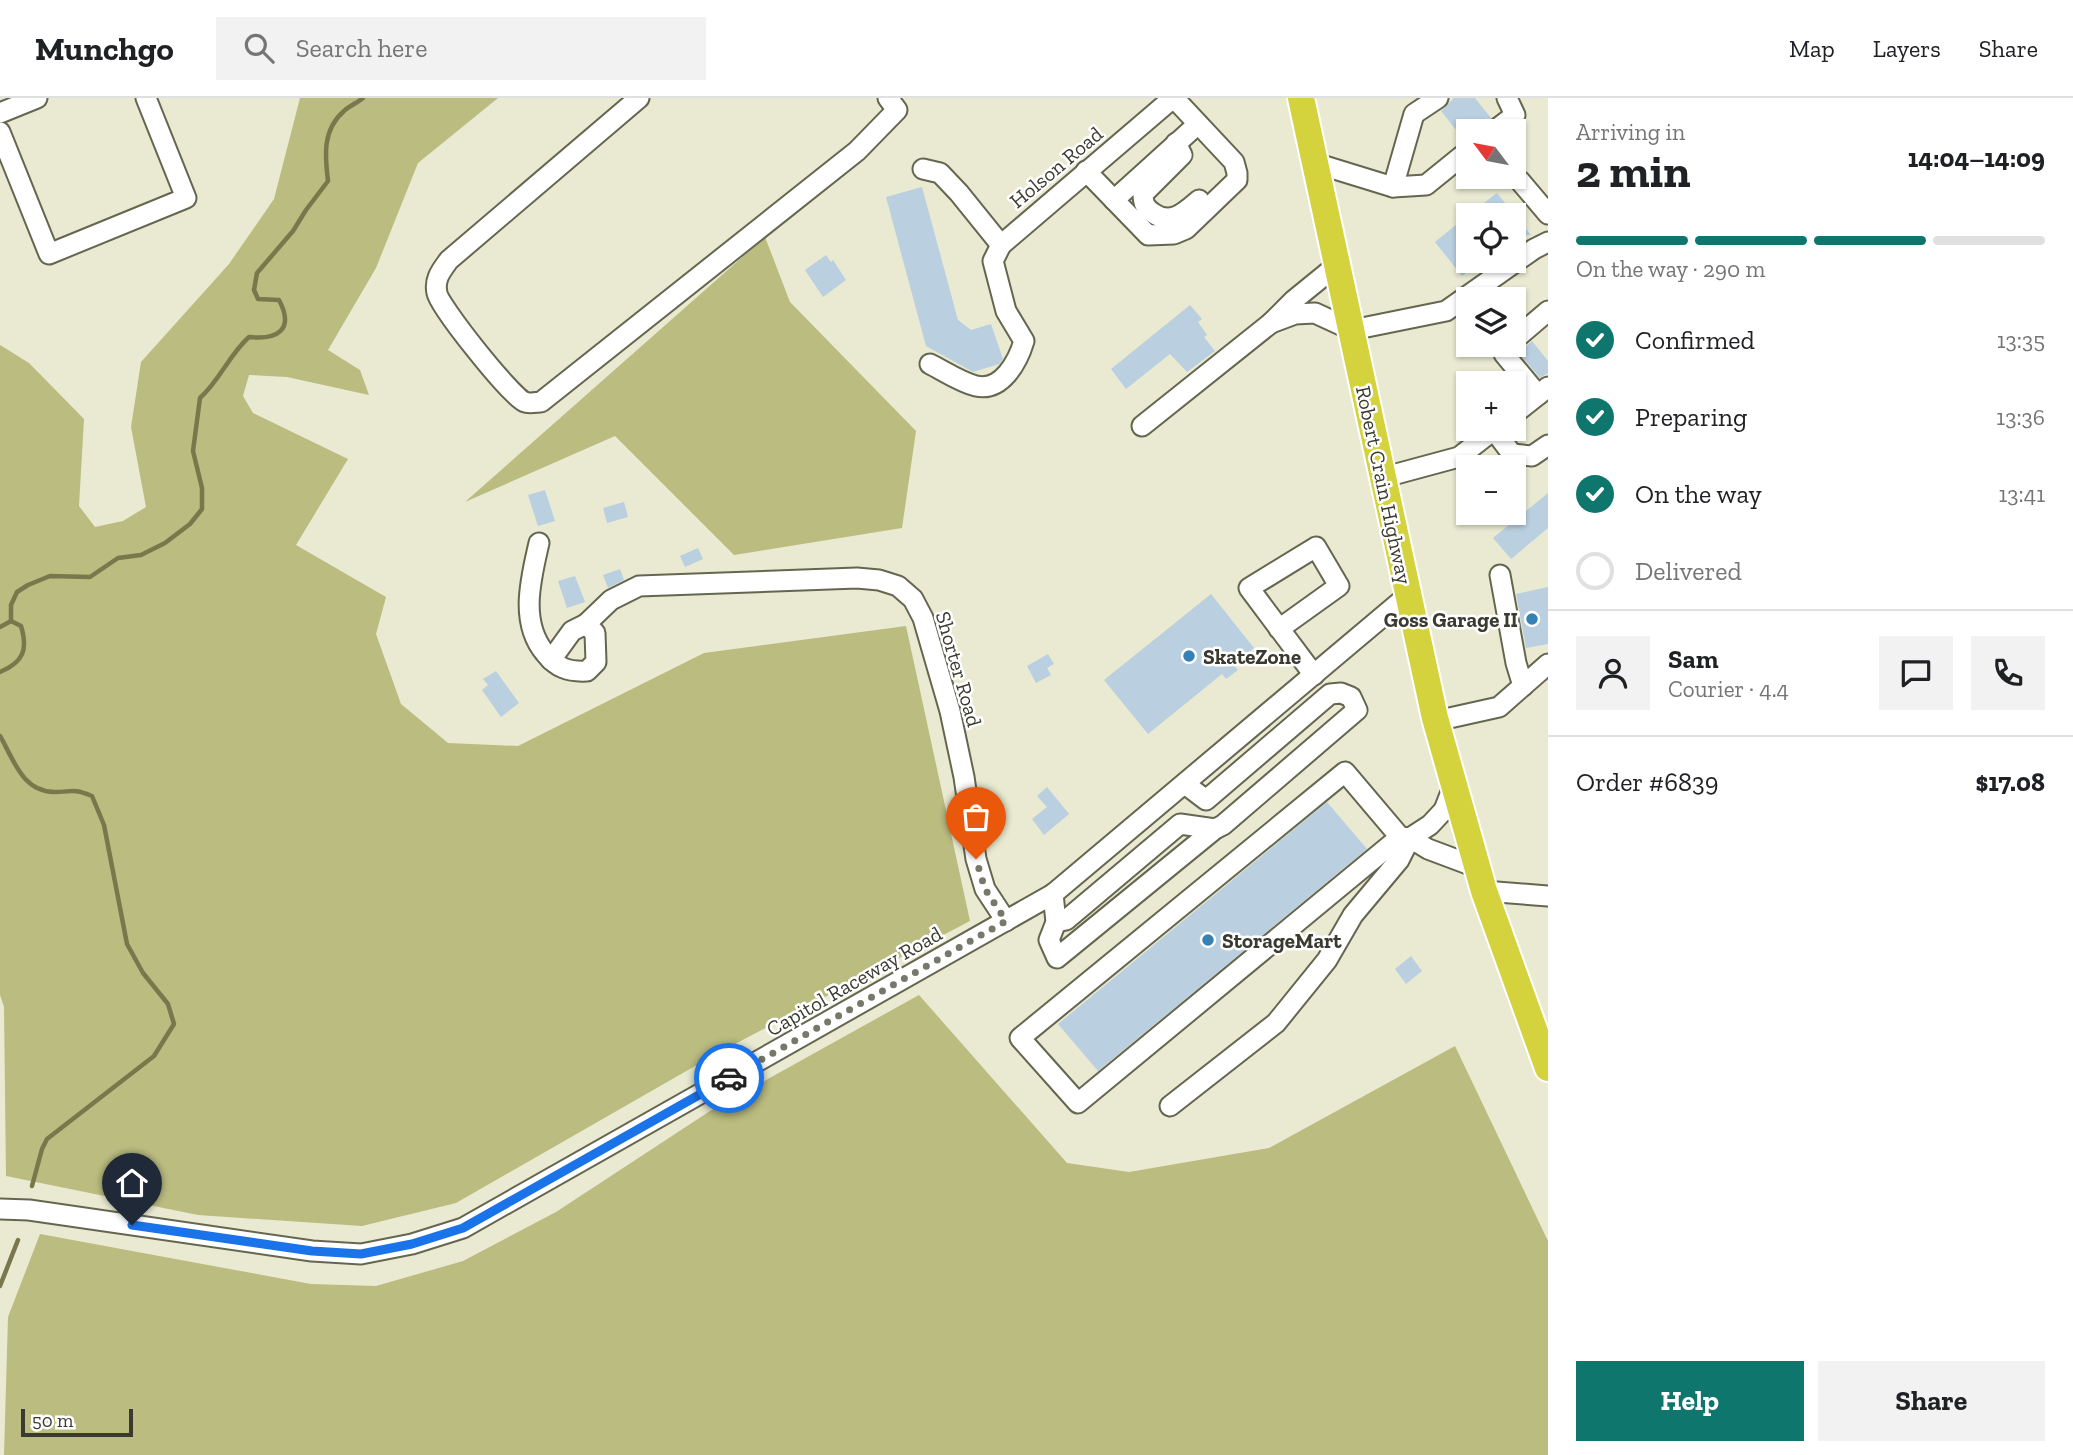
<!DOCTYPE html>
<meta charset="utf-8">
<style>
:root{--surface:#fff;--page:#f2f2f2;--text:#202124;--muted:#757577;--line:#e0e0e0;--accent:#0f766e}
body{margin:0;font-family:"Zilla Slab",serif;background:var(--page);color:var(--text);height:100vh;display:flex;flex-direction:column;font-size:26px;white-space:nowrap}
*{box-sizing:border-box;margin:0}
p{font-size:23px;color:var(--muted)}
.icon{flex:none;width:38px;height:38px;fill:none;stroke:currentColor;stroke-width:2;stroke-linecap:round;stroke-linejoin:round}
.map{position:relative;flex:1;overflow:hidden}
.panel{display:flex;flex-direction:column;background:var(--surface);width:525px}
.panel>*{flex:none}
.needle{width:46px;rotate:302deg}
.buttons{position:absolute;left:1456px;top:21px;display:grid;gap:14px}
.buttons a{display:grid;place-items:center;width:70px;height:70px;border-radius:0px;background:var(--surface);box-shadow:0 2px 5px #0004;font-size:35px}
.scale{position:absolute;left:21px;bottom:18px;width:112px;box-sizing:border-box;padding-left:7px;border:4px solid #3a3a31;border-top:0;font-size:19px;line-height:24px;white-space:nowrap;color:#3a3a31;-webkit-text-stroke:5px #fff;paint-order:stroke}
.pin{position:absolute;display:grid;place-items:center;width:60px;height:60px;color:#fff;margin:-72px -30px;border-radius:50% 50% 50% 0;rotate:-45deg;box-shadow:0 0 7px #0007}
.pin .icon{rotate:45deg}
.courier{position:absolute;display:grid;place-items:center;width:70px;height:70px;margin:-35px;border:5px solid #1a73e8;border-radius:50%;background:#fff;color:#222;box-shadow:0 2px 9px #0007}
.head em{font-style:normal;font-weight:800}
.head div{display:flex;flex-direction:column-reverse}
.head{display:flex;align-items:center;justify-content:space-between;height:119px;padding:0 28px}
h1{font-size:46px;font-weight:800;line-height:52px}
.bar{display:grid;grid-template-columns:repeat(4,1fr);gap:10px 7px;align-content:center;height:84px;padding:0 28px}
.bar i{height:9px;border-radius:5px;background:var(--line)}
.bar .selected{background:var(--accent)}
.bar p{grid-column:span 4}
.line{display:flex;align-items:center;gap:18px;padding:0 28px;border-top:2px solid var(--line)}
.line div{flex:1}
.round{display:grid;place-items:center;flex:none;width:74px;height:74px;border-radius:0px;background:var(--page)}
ol{padding:0 28px;list-style:none}
li{display:flex;align-items:center;gap:21px;height:77px}
li p{margin-inline-start:auto}
li .icon{padding:7px;border-radius:50%;background:var(--accent);color:#fff;stroke-width:4}
li:last-child{color:var(--muted)}
li i{width:38px;height:38px;border:4px solid var(--line);border-radius:50%}
.button{display:flex;gap:14px;margin-top:auto;padding:14px 28px}
.button a{flex:1;height:80px;border-radius:0px;background:var(--accent);color:#fff;font-size:28px;font-weight:800;line-height:80px;text-align:center}
.button a+a{background:var(--page);color:var(--text)}
header{display:flex;align-items:center;gap:42px;box-sizing:border-box;height:98px;padding:0 35px;background:var(--surface);border-bottom:2px solid var(--line)}
header strong{font-size:33px}
nav{display:flex;gap:38px;margin-inline-start:auto;font-size:24px}
.search{width:490px;height:63px;background:var(--page);display:flex;align-items:center;gap:18px;box-sizing:border-box;padding:0 24px;border-radius:0px;color:var(--muted);font-size:26px}
main{display:flex;flex:1;min-height:0}
.map>svg:first-child{display:block}
.forest{fill:#bbbc80}
.lines{fill:none;stroke-linecap:round;stroke-linejoin:round}
.stream{stroke:#78784c;stroke-width:4.5}
.building{fill:#bacfe0}
.minor-casing{stroke:#656650;stroke-width:23}
.highway-casing{stroke:#fff;stroke-width:30}
.minor{stroke:#fff;stroke-width:19}
.highway{stroke:#d4d23d;stroke-width:26}
.done{stroke:#777869;stroke-width:7;stroke-dasharray:0 12.6}
.route{stroke:#1a73e8;stroke-width:9}
.poi-dot{fill:#3682b5;stroke:#fff;stroke-width:2.5}
.labels{text-anchor:middle;dominant-baseline:central;stroke-width:5;stroke-linejoin:round;paint-order:stroke}
.street-label{font-size:21px;fill:#3a3a31;stroke:#fff}
.poi-label{font-size:21px;font-weight:bold;fill:#3a3a31;stroke:#fff;text-anchor:start}
</style>
<header>
<strong>Munchgo</strong>
<div class="search"><svg class="icon" aria-label="search" viewBox="0 0 24 24"><circle cx="10" cy="10" r="6"/><path d="M15 15l6 6"/></svg>Search here</div>
<nav><a>Map</a><a>Layers</a><a>Share</a></nav>
</header>
<main>
<div class="map">
<svg width="1548" height="1357" viewBox="0 0 1548 1357">
<rect width="100%" height="100%" fill="#e9ead1"/>
<!-- forest -->
<g class="forest">
<path d="M300,0H498L418,65L376,170L328,252L360,272L369,297L287,279L249,277L243,298L253,315L348,361L296,447L386,499L376,536L401,606L448,645L518,648L704,555L906,528L970,823L716,956L456,1105L362,1128L198,1117L6,1078L4,909L0,897V247L29,265L84,321L79,408L95,429L123,423L146,409L131,329L141,264L229,166L274,101Z"/>
<path d="M765,139L790,204L916,333L902,430L734,457L615,338L465,404Z"/>
<path d="M919,897L1067,1065L1129,1074L1269,1050L1455,948L1548,1143V1357H4L8,1219L40,1136L311,1186L376,1188L463,1163L556,1114L710,1013Z"/>
</g>
<g class="lines">
<!-- stream -->
<g class="stream">
<path d="M11,523V507L17,494L28,487L50,478L90,479L118,460L141,457L165,445L190,426L202,411V390L193,353L200,300C220,282 229,257 249,239C277,242 295,232 279,202L258,201L254,192L257,175L293,133L306,112L328,83C325,58 322,32 344,13C349,8 357,5 363,0"/>
<path d="M0,529L11,523L21,528C28,551 24,564 0,574"/>
<path d="M0,638C14,662 22,693 54,694C73,694 72,690 92,698L104,727L127,846L143,875L168,906L174,926L154,958L47,1041L42,1051L32,1088"/>
<path d="M0,1188L18,1142"/>
</g>
</g>
<!-- building -->
<g class="building">
<path d="M1454,0H1475L1491,20L1483,28L1482,33H1468V41H1465L1457,33L1441,13Z"/>
<path d="M922,89L958,222L971,232L991,226L1003,261L999,266L973,274L926,248L886,99Z"/>
<path d="M1497,95L1531,137L1514,139V117H1468Z"/>
<path d="M1468,117V163H1481L1462,178L1435,144Z"/>
<path d="M826,157L831,164L833,162L846,182L823,199L805,172Z"/>
<path d="M1190,207L1202,221L1198,224L1207,237L1204,239L1215,253L1187,274L1170,256L1126,291L1111,271Z"/>
<path d="M1532,243L1548,263V275L1540,280L1519,255Z"/>
<path d="M545,392L555,423L538,428L528,397Z"/>
<path d="M1548,395V430L1511,461L1493,440Z"/>
<path d="M624,404L628,419L607,425L603,410Z"/>
<path d="M698,450L703,461L685,469L680,458Z"/>
<path d="M620,471L624,482L608,490L603,477Z"/>
<path d="M575,478L585,504L567,510L558,483Z"/>
<path d="M1548,489V546L1526,550L1516,496Z"/>
<path d="M1211,496L1254,550L1234,567L1238,572L1226,581L1222,576L1148,636L1104,582Z"/>
<path d="M1048,556L1054,566L1047,570L1051,577L1036,585L1027,568Z"/>
<path d="M496,573L519,605L501,619L482,592L488,587L483,581Z"/>
<path d="M1047,689L1069,716L1044,737L1032,721L1047,709L1037,698Z"/>
<path d="M1327,704L1367,751L1098,973L1058,926Z"/>
<path d="M1411,858L1422,873L1406,886L1395,871Z"/>
</g>
<g class="lines">
<!-- minor casing -->
<g class="minor-casing">
<g id="minor">
<path d="M639,0L449,162C441,173 434,181 437,195C439,208 512,300 525,304C529,306 537,304 541,304L857,53L897,12L888,0"/>
<path d="M0,15L37,0"/>
<path d="M1494,33L1515,17L1507,0"/>
<path d="M0,34L49,156L186,100L146,0"/>
<path d="M1176,45L1182,57L1143,96C1143,105 1145,110 1153,115C1171,128 1185,114 1199,102"/>
<path d="M1315,65L1393,89L1426,87L1468,53"/>
<path d="M923,71L940,75L959,95L1001,147L993,163L1006,213L1024,243C1018,263 1002,294 976,288C960,284 944,273 930,266"/>
<path d="M1086,73L1148,137L1174,136L1186,131L1237,82V75L1234,64L1174,0"/>
<path d="M1520,83L1548,116"/>
<path d="M1393,89L1414,16L1438,0"/>
<path d="M1114,102L1198,26"/>
<path d="M1001,147L1173,0"/>
<path d="M1337,167L1294,202L1271,225L1295,216L1315,215L1352,232L1446,213L1534,151L1548,144"/>
<path d="M1514,242L1548,213"/>
<path d="M1510,247L1504,256L1538,297"/>
<path d="M1514,316L1548,289"/>
<path d="M1142,328L1271,225"/>
<path d="M1494,332L1512,356L1532,358L1548,347"/>
<path d="M1385,379L1459,359L1495,331"/>
<path d="M539,445C531,480 519,524 545,555C557,570 568,574 587,573L596,564L595,535L586,526L611,502L639,488L857,480L879,482L898,488L913,501L923,520L950,613L964,679L976,761L985,791L1006,823"/>
<path d="M1500,477L1516,565L1523,588"/>
<path d="M1279,531L1339,488L1316,449L1249,490L1314,577"/>
<path d="M551,562L572,533L586,526"/>
<path d="M1436,623L1499,609L1548,566"/>
<path d="M1400,739L1078,1005L1020,940L1345,674L1400,739L1410,740L1428,751L1476,769"/>
<path d="M1484,793L1548,798"/>
<path d="M1053,796L1056,824L1049,842L1057,860L1215,731L1223,727L1357,612L1351,599L1341,595L1330,596L1206,702L1185,686"/>
<path d="M1056,824L1066,822L1180,726L1215,731"/>
<path d="M1170,1008L1276,925L1327,862L1353,817L1399,762L1410,740L1430,727L1444,712L1453,689"/>
<path d="M0,1111L29,1112L312,1153L361,1156L412,1146L463,1130L1053,796L1407,498"/>
</g>
</g>
<!-- highway casing -->
<g class="highway-casing">
<path id="highway" d="M1301,0L1435,620L1484,793L1548,970"/>
</g>
<!-- minor -->
<use href="#minor" class="minor"/>
<!-- highway -->
<use href="#highway" class="highway"/>
</g>
<g class="lines">
<!-- done -->
<path class="done" d="M729,980L1006,823L985,791L976,761"/>
<!-- route -->
<path class="route" d="M132,1127L312,1153L361,1156L412,1146L463,1130L729,980"/>
</g>
<!-- markers -->
<g class="poi-dot">
<circle cx="1532" cy="521" r="7"/>
<circle cx="1189" cy="558" r="7"/>
<circle cx="1208" cy="842" r="7"/>
</g>
<g class="labels">
<!-- street labels -->
<g class="street-label">
<text transform="translate(1056 69) rotate(-40)">Holson Road</text>
<text transform="translate(1384 387) rotate(78)">Robert Crain Highway</text>
<text transform="translate(959 571) rotate(74)">Shorter Road</text>
<text transform="translate(854 883) rotate(-30)">Capitol Raceway Road</text>
</g>
<!-- poi labels -->
<g class="poi-label">
<text x="1518" y="521" text-anchor="end">Goss Garage II</text>
<text x="1203" y="558">SkateZone</text>
<text x="1222" y="842">StorageMart</text>
</g>
</g>
</svg>
<div class="buttons">
<a><svg class="needle" viewBox="-14 -14 28 28"><path d="M0-13l5 13h-10z" fill="#e53935"/><path d="M0 13l5-13h-10z" fill="#757577"/></svg></a>
<a><svg class="icon" aria-label="locate" viewBox="0 0 24 24"><circle cx="12" cy="12" r="6"/><path d="M12 2v4M12 18v4M2 12h4M18 12h4"/></svg></a>
<a><svg class="icon" aria-label="layers" viewBox="0 0 24 24"><path d="M12 4l9 5-9 5-9-5zM3 14l9 5 9-5"/></svg></a>
<a>+</a>
<a>−</a>
</div>
<div class="scale">50 m</div>
<div class="pin" style="left:976px;top:761px;background:#ea580c"><svg class="icon" aria-label="bag" viewBox="0 0 24 24"><path d="M5 8h14l-1 12H6zM9 8a3 3 0 0 1 6 0"/></svg></div>
<div class="pin" style="left:132px;top:1127px;background:#1f2937"><svg class="icon" aria-label="home" viewBox="0 0 24 24"><path d="M3 11l9-7 9 7M6 9v11h12V9"/></svg></div>
<div class="courier" style="left:729px;top:980px"><svg class="icon" aria-label="car" viewBox="0 0 24 24"><path d="M5 17H2v-5l4-1 3-4h7l3 4 3 1v5h-3M9 17h6M6 11h13"/><circle cx="7" cy="17" r="2"/><circle cx="17" cy="17" r="2"/></svg></div>
</div>
<section class="panel">
<div class="head"><div><h1>2 min</h1><p>Arriving in</p></div><em>14:04–14:09</em></div>
<div class="bar"><i class="selected"></i><i class="selected"></i><i class="selected"></i><i></i><p>On the way · 290 m</p></div>
<ol>
<li><svg class="icon" aria-label="check" viewBox="0 0 24 24"><path d="M5 12l5 5 9-10"/></svg>Confirmed<p>13:35</p></li>
<li><svg class="icon" aria-label="check" viewBox="0 0 24 24"><path d="M5 12l5 5 9-10"/></svg>Preparing<p>13:36</p></li>
<li><svg class="icon" aria-label="check" viewBox="0 0 24 24"><path d="M5 12l5 5 9-10"/></svg>On the way<p>13:41</p></li>
<li><i></i>Delivered</li>
</ol>
<div class="line" style="height:126px"><a class="round"><svg class="icon" aria-label="person" viewBox="0 0 24 24"><circle cx="12" cy="8" r="4"/><path d="M4 21q1-7 8-7t8 7"/></svg></a><div><b>Sam</b><p>Courier · 4.4</p></div><a class="round"><svg class="icon" aria-label="chat" viewBox="0 0 24 24"><path d="M4 5h16v11H9l-5 4z"/></svg></a><a class="round"><svg class="icon" aria-label="phone" viewBox="0 0 24 24"><path d="M5 4h4l2 5-3 2q2 4 5 5l2-3 5 2v4C11 20 4 13 5 4z"/></svg></a></div>
<div class="line" style="height:91px"><div>Order #6839</div><b>$17.08</b></div>
<div class="button"><a>Help</a><a>Share</a></div>
</section>
</main>
